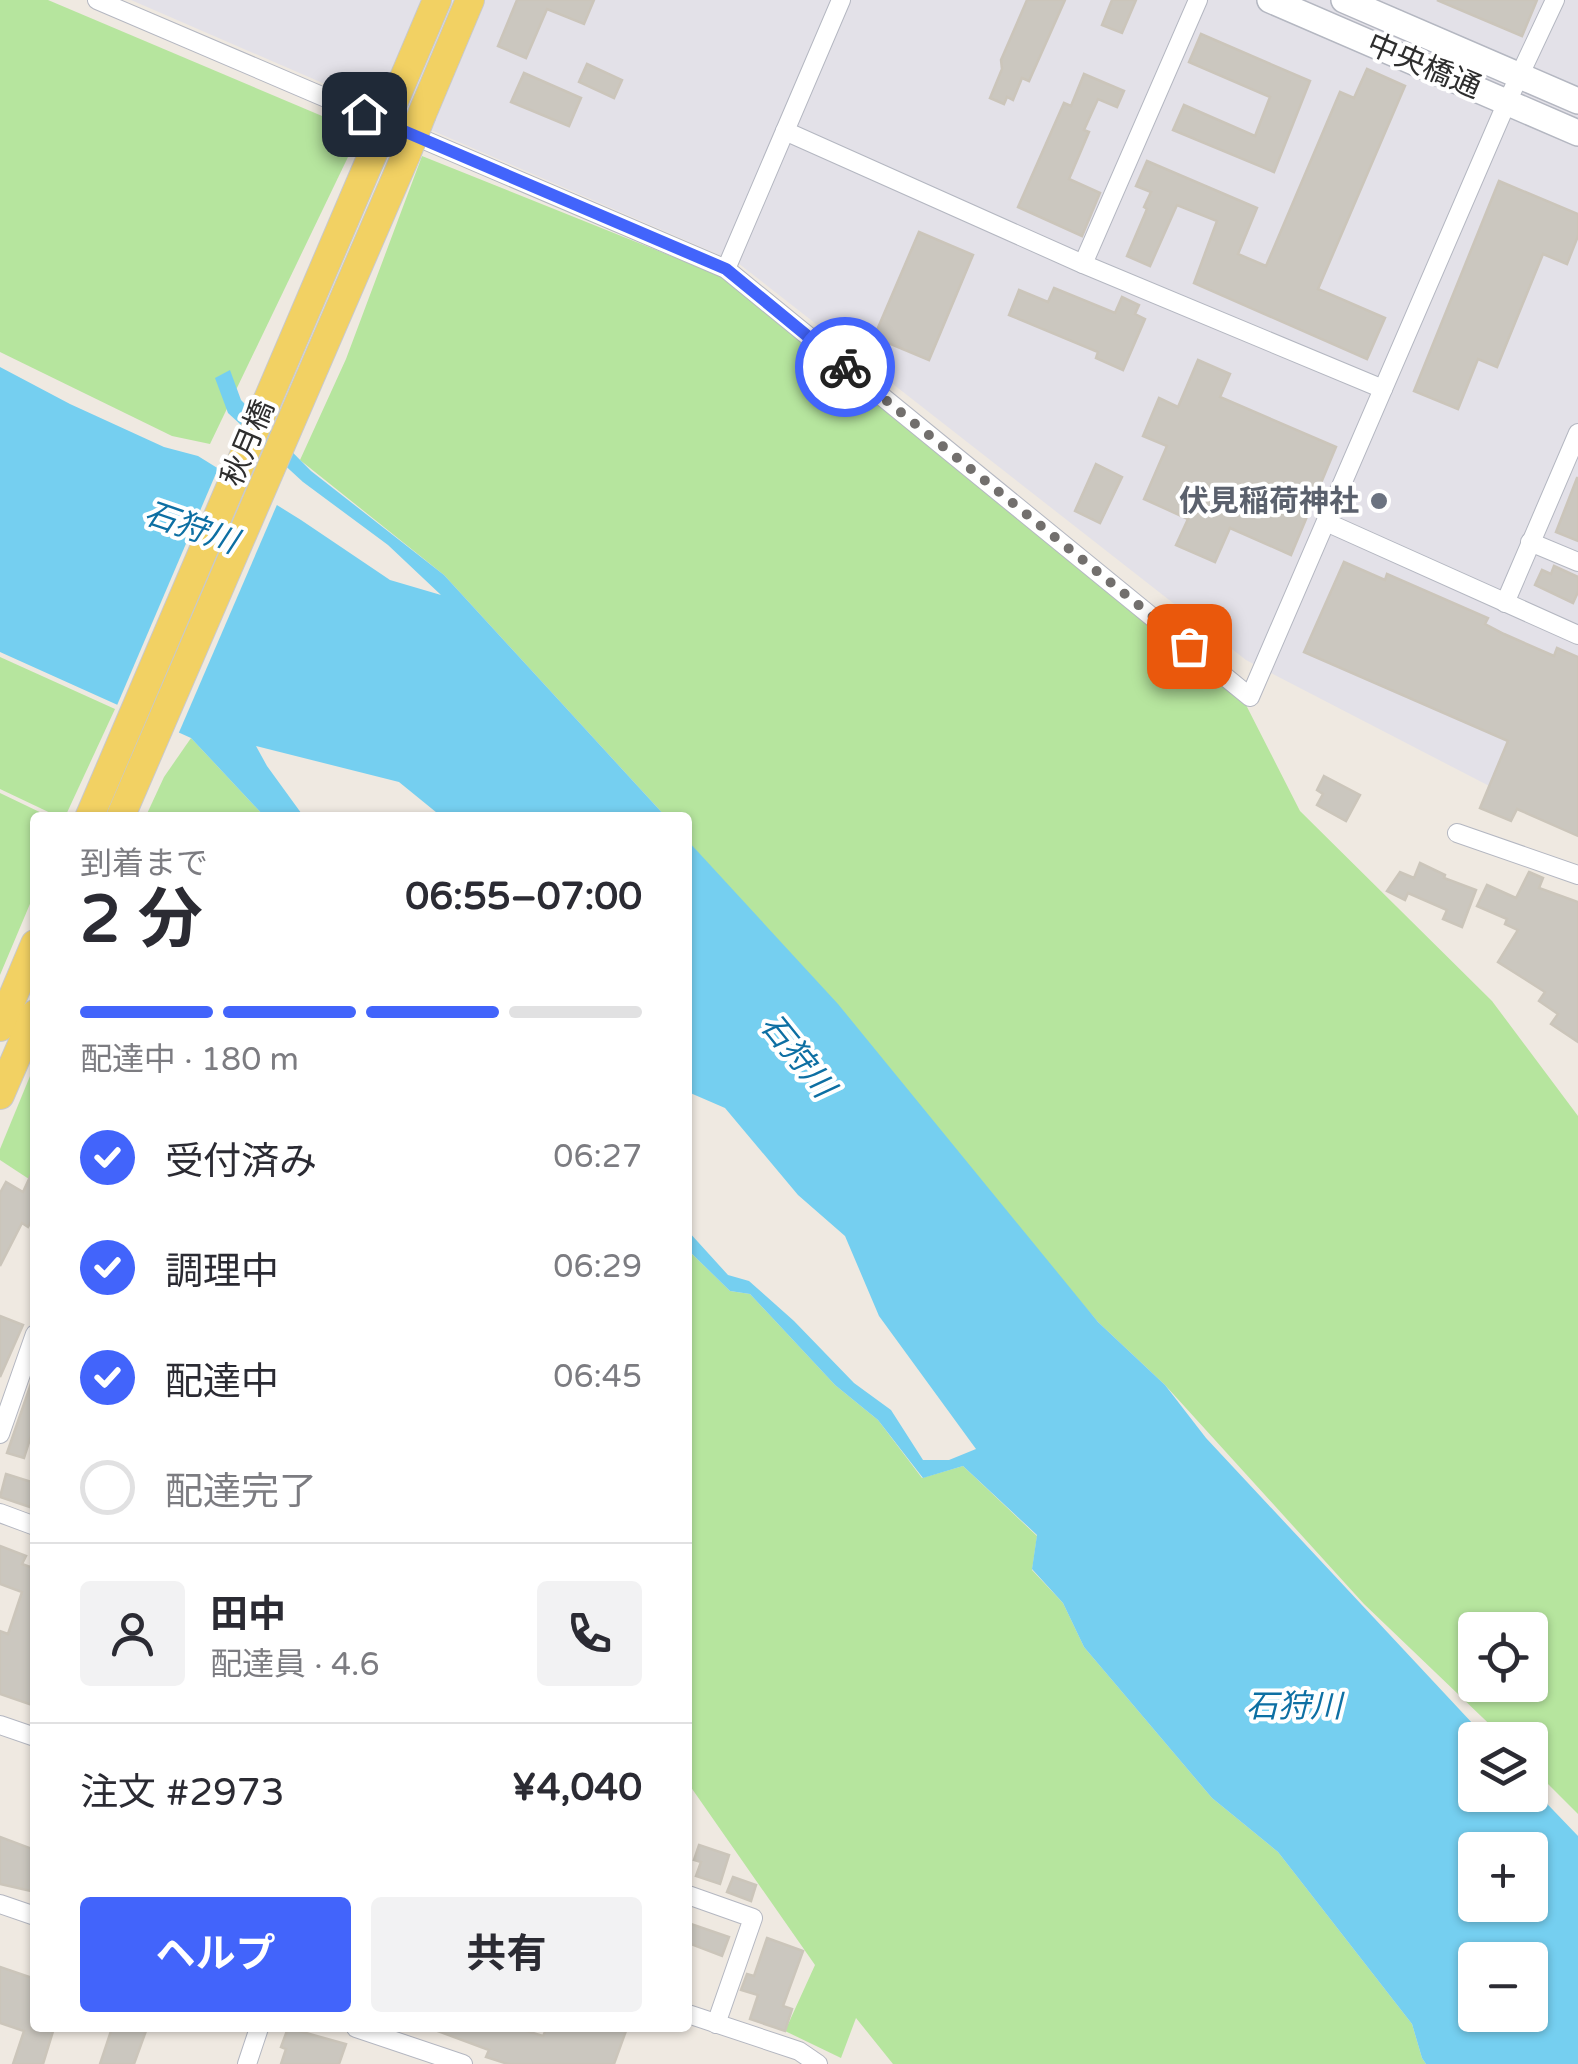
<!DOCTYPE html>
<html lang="ja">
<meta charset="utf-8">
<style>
:root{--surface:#fff;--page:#f2f2f3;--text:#2b2b33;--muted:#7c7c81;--line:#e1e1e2;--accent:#4264fb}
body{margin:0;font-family:"Varela Round","Noto Sans JP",sans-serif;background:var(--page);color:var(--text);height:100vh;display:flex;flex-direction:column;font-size:38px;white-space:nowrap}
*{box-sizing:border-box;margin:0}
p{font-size:32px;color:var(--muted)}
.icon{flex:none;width:55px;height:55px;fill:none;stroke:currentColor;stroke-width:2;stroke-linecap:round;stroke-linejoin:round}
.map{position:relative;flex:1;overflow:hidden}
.panel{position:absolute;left:30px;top:812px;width:662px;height:1220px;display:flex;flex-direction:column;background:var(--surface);border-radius:10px;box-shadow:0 2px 8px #0004}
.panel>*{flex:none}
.tools{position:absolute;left:1458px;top:1612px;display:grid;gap:20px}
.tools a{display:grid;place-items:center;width:90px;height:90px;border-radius:10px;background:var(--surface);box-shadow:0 2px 8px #0004;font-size:50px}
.pin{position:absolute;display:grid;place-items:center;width:85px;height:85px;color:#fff;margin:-42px;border-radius:20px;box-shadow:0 5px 15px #0006}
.courier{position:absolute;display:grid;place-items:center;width:100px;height:100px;margin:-50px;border:8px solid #4264fb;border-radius:50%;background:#fff;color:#222;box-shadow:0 2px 12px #0007}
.head em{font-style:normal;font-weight:700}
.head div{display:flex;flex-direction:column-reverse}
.head{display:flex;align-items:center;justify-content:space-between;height:170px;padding:0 50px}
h1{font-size:65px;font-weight:700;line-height:75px}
.bar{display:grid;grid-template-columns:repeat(4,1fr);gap:15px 10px;align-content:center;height:120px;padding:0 50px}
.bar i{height:12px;border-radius:8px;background:var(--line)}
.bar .active{background:var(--accent)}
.bar p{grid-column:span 4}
.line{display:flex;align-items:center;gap:25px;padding:0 50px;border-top:2px solid var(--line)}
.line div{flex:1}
.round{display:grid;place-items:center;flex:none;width:105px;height:105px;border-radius:10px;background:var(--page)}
ol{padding:0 50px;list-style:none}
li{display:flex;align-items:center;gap:30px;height:110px}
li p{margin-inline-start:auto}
li .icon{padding:10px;border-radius:50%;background:var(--accent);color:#fff;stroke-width:4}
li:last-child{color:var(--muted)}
li i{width:55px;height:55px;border:5px solid var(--line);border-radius:50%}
.primary-button{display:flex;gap:20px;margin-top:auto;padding:20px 50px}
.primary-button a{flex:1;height:115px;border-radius:10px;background:var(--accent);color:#fff;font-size:40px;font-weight:700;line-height:115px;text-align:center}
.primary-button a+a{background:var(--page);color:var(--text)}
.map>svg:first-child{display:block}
.industrial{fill:#e3e1e8}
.green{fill:#b6e59e;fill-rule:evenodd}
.water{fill:#75cff0;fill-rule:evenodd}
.pier{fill:#efe9e1}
.building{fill:#cbc7bf;stroke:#cbc5ba;stroke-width:2.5}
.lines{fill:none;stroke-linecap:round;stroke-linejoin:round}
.street-casing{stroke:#b4b7c1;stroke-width:20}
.secondary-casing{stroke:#b4b7c1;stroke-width:28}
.primary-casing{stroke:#c9c9c9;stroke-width:30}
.street{stroke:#fff;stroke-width:18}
.secondary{stroke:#fff;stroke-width:25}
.primary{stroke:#f2d163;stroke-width:28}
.primary-bridge-casing{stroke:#c9c9c9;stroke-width:30;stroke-linecap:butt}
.primary-bridge{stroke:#f2d163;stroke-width:28}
.done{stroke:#726f6d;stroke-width:10;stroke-dasharray:0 18}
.route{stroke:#4264fb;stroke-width:12}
.worship-dot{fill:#6b7280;stroke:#fff;stroke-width:4}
.labels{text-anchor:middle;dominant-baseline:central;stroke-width:8;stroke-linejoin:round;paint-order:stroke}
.street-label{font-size:30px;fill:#2e2e2e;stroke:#fff}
.worship-label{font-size:30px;font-weight:bold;fill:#5b616d;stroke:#fff;text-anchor:end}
.water-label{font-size:32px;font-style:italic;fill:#0d6fa3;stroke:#fff}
</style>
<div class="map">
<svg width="1578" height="2064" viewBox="0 0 1578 2064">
<rect width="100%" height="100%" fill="#efe9e1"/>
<!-- industrial -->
<path class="industrial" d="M131,0H1578V832L1246,660L738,263Z"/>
<!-- green -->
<g class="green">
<path d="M0,0H48L360,132L210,444L172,436L0,352Z"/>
<path d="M422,156L726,278L1245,703L1300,811L1492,1001L1578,1116V1814L1530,1766V1740H1506L1364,1604L1165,1385L1098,1322L688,841V818L666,817L444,575L300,460L346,359ZM1475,1630H1530V1685H1475Z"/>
<path d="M0,657L115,709L65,817H59L0,789Z"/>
<path d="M191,738L265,817L145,818L164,777Z"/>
<path d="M0,793L50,817L35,818V892L0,975Z"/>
<path d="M35,1064V1183L0,1160V1149Z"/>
<path d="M688,1250L730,1291L750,1294L835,1385L878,1420L922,1478L963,1466L1037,1536L1032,1570L1063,1603L1084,1647L1212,1798L1278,1852L1412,2024L1422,2058L1426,2064H893L856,2018L841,2058L785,2031L815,1965L688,1783Z"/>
</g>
<!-- water -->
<g class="water">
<path d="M0,367L70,404L164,447L198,456L301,520L390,580L441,595L388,545L303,482L228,413L215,378L230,370L241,400L311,471L444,575L666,817H442L399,782L256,746L267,766L304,817H265L191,738L0,652Z"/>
<path d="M688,841L838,1004L1098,1322L1165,1385L1206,1438L1488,1740H1475V1795H1530V1786L1578,1836V2064H1426L1422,2058L1412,2024L1278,1852L1212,1798L1084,1647L1063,1603L1032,1569L1037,1535L963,1466L923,1478L878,1420L835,1385L750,1294L730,1291L688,1250V1231L728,1275L749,1281L794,1321L854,1383L891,1410L923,1460H949L976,1449L879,1316L845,1236L798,1195L725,1108L688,1092ZM1475,1850H1530V1905H1475ZM1475,1960H1530V2015H1475Z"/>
</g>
<!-- pier -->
<path class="pier" d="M220,464L279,500L177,737L115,710Z"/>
<!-- building -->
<g class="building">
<path d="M517,0H594L584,24L547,9L526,58L498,46Z"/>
<path d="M1027,0H1065L1029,81L1022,78L1013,100L1007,97L1004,104L990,98L1002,69L1001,60Z"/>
<path d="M1112,0H1136L1122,33L1102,25Z"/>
<path d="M1437,0H1537L1522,36Z"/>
<path d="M1201,34L1310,81L1274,172L1173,130L1184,105L1255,136L1270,97L1189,62Z"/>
<path d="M587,64L622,80L614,98L579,82Z"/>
<path d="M1367,69L1405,86L1318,289L1385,318L1367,359L1194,283L1217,221L1177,205L1150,266L1127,256L1147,209L1144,207L1151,192L1136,186L1147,161L1257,208L1238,254L1266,266L1340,92L1354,98Z"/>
<path d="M524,73L581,98L569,126L511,102Z"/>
<path d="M1084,74L1124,91L1117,107L1098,99L1084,130L1089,132L1069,179L1100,193L1082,236L1018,207L1064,103L1071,106Z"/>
<path d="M1499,181L1578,214V236L1567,264L1543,254L1497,367L1478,359L1458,409L1414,391Z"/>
<path d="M919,232L973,255L929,360L874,337Z"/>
<path d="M1054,288L1115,313L1122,297L1139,305L1135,314L1145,319L1123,370L1096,358L1098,352L1009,315L1019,290L1048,302Z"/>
<path d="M1198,360L1230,374L1220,397L1336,447L1291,555L1230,528L1215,562L1176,545L1188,519L1144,499L1167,446L1143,436L1159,398L1178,407Z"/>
<path d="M1096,464L1122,477L1100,523L1075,511Z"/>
<path d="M1577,478H1578V541L1556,532Z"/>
<path d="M1344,562L1385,580L1387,574L1488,618L1485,624L1504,634L1554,656L1557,648L1578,657V836L1517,809L1511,821L1480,808L1508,741L1304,652Z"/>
<path d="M1554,566L1578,577V592L1573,603L1535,585L1542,570L1551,574Z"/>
<path d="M1324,776L1360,795L1346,821L1317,805L1323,794L1317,790Z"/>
<path d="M1420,863L1445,875L1444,878L1476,890L1462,927L1443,919L1447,910L1408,893L1405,900L1387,891L1400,872L1414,878Z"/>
<path d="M1529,872L1543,878L1539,888L1578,902V1042L1551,1024L1558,1014L1539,1001L1545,992L1498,962L1518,930L1505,924L1507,919L1477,906L1487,885L1516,898Z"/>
<path d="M35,1166V1214L28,1227L22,1223L0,1266V1193L6,1182L23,1192Z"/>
<path d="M0,1316L23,1325L0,1377Z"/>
<path d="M33,1378L35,1423L24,1458L7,1453Z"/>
<path d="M6,1474L35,1483L30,1507L0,1497Z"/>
<path d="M0,1546L26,1556L22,1564L30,1567L35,1562V1706L0,1694V1631L8,1634L22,1592L0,1584Z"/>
<path d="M0,1837L35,1850V1892L0,1884Z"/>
<path d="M699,1845L729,1855L720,1884L696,1876L701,1862L694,1860Z"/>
<path d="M733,1877L756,1885L751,1901L727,1892Z"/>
<path d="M688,1923L729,1937L722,1956L688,1943Z"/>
<path d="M767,1938L803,1951L783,2006L792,2009L785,2031L750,2019L758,1995L741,1990L747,1974L754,1976Z"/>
<path d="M0,1967L35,1979V2028H54L43,2064H13L24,2031L0,2023Z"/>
<path d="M112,2028H147L134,2064H100Z"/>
<path d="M288,2028L346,2044L339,2064H281L286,2049L281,2047Z"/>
<path d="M436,2028H517L543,2036L547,2028H627L614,2064H508L486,2057L489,2050L435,2030Z"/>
</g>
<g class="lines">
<!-- street casing -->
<g class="street-casing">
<g id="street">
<path d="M97,0L726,269L1250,697L1507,102L1555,0"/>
<path d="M785,131L1083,264L1383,389"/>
<path d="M1083,264L1198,0"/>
<path d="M726,269L841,0"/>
<path d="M1326,522L1578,635"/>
<path d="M1530,542L1578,562"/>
<path d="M1505,603L1578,433"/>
<path d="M1457,833L1578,875"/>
<path d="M0,1434L35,1334"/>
<path d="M0,1513L35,1526"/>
<path d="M0,1725L35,1737"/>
<path d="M688,1895L753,1918L716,2024"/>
<path d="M0,1904L35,1916"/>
<path d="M688,2014L799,2051L818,2064"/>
<path d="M356,2028L463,2064"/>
<path d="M247,2064L259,2028"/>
</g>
</g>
<!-- secondary casing -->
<g class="secondary-casing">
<g id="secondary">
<path d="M1270,0L1578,133"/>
<path d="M1344,0L1578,101"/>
</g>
</g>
<!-- primary casing -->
<g class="primary-casing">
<g id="primary">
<path d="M395,99L437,0"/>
<path d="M422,114L470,0"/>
<path d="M89,818L377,144"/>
<path d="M120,818L406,155"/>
<path d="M0,1027L35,944"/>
<path d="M0,1095L35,1014"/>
</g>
</g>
<!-- street -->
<use href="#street" class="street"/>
<!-- secondary -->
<use href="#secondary" class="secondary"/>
<!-- primary -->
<use href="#primary" class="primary"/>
<!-- primary-bridge casing -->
<g class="primary-bridge-casing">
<g id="primary-bridge">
<path d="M377,144L395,99"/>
<path d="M406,155L422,114"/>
</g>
</g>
<!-- primary-bridge -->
<use href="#primary-bridge" class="primary-bridge"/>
</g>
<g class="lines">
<!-- done -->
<path class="done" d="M845,367L1189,646"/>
<!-- route -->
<path class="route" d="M364,114L726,269L845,367"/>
</g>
<!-- markers -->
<circle class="worship-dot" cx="1379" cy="501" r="10"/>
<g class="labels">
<!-- street labels -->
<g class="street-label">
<text transform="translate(1424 66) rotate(23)">中央橋通</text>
<text transform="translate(248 443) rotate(-67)">秋月橋</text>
</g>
<!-- worship labels -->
<g class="worship-label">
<text x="1359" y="501">伏見稲荷神社</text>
</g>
<!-- water labels -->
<g class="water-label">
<text transform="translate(191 528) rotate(19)">石狩川</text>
<text transform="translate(797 1056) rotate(51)">石狩川</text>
<text x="1294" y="1707">石狩川</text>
</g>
</g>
</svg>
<div class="tools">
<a><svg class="icon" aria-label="locate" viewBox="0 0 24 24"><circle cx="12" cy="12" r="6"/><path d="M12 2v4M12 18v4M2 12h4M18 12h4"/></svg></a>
<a><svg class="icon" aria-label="layers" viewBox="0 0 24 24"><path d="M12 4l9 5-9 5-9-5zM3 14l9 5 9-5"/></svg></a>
<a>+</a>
<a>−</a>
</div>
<div class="pin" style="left:1189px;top:646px;background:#ea580c"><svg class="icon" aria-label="bag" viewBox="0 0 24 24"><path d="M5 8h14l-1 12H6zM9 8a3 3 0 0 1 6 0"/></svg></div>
<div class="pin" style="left:364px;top:114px;background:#1f2937"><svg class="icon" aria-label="home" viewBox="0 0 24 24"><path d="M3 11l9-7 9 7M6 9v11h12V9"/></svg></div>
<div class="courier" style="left:845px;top:367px"><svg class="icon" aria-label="bike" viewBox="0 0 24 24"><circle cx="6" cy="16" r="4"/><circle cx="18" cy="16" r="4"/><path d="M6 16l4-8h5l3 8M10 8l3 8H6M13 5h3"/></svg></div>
<section class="panel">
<div class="head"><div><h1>2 分</h1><p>到着まで</p></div><em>06:55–07:00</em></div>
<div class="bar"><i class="active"></i><i class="active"></i><i class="active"></i><i></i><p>配達中 · 180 m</p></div>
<ol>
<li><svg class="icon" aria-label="check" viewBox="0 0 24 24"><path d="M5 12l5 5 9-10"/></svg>受付済み<p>06:27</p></li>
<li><svg class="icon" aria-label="check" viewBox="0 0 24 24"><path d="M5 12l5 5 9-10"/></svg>調理中<p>06:29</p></li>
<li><svg class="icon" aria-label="check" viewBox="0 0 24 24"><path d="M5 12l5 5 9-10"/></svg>配達中<p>06:45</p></li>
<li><i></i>配達完了</li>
</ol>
<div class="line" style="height:180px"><a class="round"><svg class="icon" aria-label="person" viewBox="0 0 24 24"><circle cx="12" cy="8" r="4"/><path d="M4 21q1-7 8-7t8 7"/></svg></a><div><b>田中</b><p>配達員 · 4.6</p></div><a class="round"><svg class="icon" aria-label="phone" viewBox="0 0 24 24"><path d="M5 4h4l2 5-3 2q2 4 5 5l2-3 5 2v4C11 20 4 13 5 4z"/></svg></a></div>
<div class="line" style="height:130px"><div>注文 #2973</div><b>¥4,040</b></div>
<div class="primary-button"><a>ヘルプ</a><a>共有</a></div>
</section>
</div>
